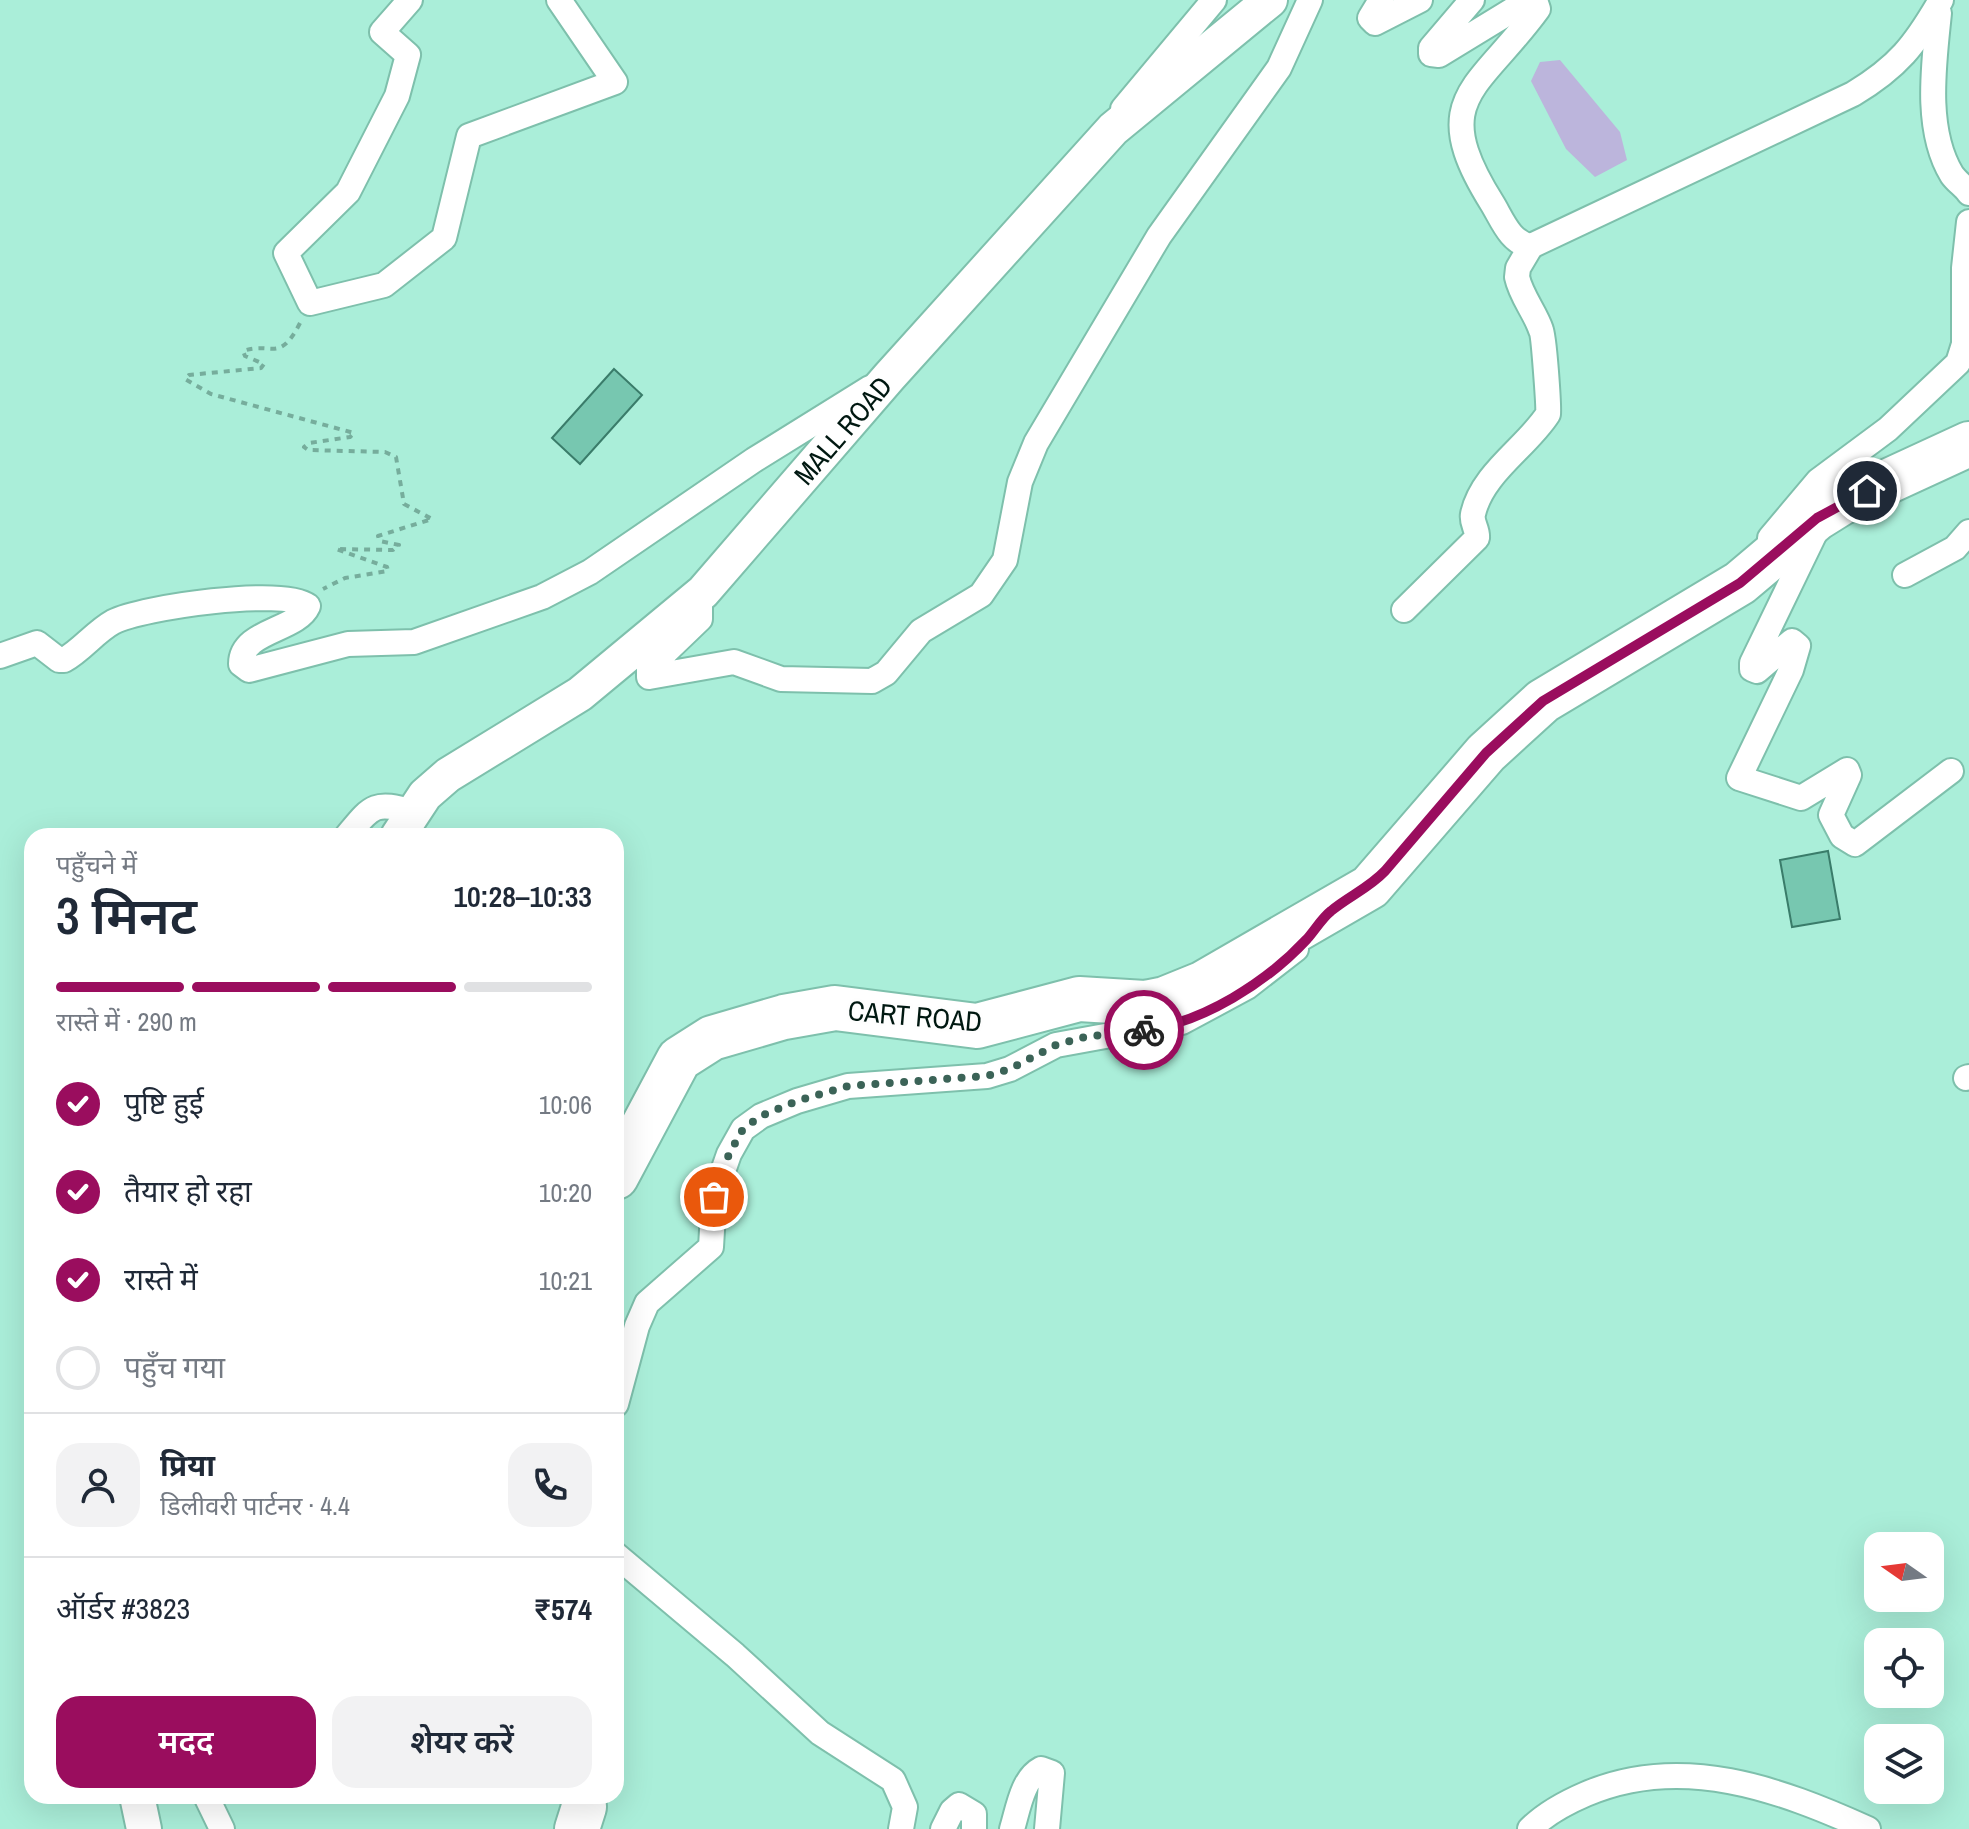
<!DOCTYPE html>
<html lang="hi">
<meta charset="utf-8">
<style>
:root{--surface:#fff;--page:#f2f2f3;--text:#1f2937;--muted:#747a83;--line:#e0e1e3;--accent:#9a0d5e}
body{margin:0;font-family:"Archivo Narrow","Noto Sans Devanagari",sans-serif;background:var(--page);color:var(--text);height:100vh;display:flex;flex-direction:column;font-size:30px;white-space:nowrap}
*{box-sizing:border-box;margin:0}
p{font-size:26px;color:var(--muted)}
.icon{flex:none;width:44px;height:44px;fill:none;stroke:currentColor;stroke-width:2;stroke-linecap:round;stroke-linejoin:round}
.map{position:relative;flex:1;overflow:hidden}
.side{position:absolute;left:24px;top:828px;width:600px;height:976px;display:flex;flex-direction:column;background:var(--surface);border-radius:24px;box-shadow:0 8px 32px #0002}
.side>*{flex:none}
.needle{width:52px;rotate:284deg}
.controls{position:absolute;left:1864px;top:1532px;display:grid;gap:16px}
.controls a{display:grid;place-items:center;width:80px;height:80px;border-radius:16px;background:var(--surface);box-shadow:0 8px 32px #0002;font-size:40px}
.pin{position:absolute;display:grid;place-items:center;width:68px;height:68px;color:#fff;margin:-34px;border:4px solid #fff;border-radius:50%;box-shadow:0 2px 8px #0007}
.courier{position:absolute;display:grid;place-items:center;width:80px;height:80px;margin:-40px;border:6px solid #9a0d5e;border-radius:50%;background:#fff;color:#222;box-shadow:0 2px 10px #0007}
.summary em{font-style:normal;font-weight:600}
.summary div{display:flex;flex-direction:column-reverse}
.summary{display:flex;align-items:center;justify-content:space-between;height:136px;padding:0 32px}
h1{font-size:52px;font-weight:600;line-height:60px}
.bar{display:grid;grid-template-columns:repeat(4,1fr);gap:12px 8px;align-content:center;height:96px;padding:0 32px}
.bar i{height:10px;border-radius:6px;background:var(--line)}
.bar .on{background:var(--accent)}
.bar p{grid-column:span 4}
.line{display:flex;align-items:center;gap:20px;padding:0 32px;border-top:2px solid var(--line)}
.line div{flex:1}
.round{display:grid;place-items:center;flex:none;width:84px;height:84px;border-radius:24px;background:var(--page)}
ol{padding:0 32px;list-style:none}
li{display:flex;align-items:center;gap:24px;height:88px}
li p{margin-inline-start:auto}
li .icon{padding:8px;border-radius:50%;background:var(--accent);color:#fff;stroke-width:4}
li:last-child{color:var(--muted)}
li i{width:44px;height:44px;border:4px solid var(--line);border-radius:50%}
.cta{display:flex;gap:16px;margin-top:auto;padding:16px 32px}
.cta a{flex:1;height:92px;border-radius:24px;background:var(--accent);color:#fff;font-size:32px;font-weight:600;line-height:92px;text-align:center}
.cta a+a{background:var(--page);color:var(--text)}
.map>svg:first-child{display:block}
.green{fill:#bcb5dc}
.building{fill:#77c7b0;stroke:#3a7c6a;stroke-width:2}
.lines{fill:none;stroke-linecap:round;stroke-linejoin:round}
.street-casing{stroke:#7ec0ac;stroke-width:28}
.secondary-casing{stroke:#7ec0ac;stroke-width:38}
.highway-casing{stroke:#7ec0ac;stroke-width:48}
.path{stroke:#76ad9c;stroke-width:4;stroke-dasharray:6 6;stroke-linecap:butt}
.street{stroke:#fff;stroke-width:24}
.secondary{stroke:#fff;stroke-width:34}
.highway{stroke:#fff;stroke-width:44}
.done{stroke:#3b6357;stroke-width:8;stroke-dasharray:0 14.4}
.route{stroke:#9a0d5e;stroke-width:10}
.labels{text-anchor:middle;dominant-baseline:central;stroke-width:6;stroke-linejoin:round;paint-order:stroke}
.street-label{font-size:28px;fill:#001811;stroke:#fefefe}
</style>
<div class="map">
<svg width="1969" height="1829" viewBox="0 0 1969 1829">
<rect width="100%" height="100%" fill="#aaeed9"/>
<!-- green -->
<path class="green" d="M1560,60L1620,132L1627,160L1595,177L1566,149L1531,81L1540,62Z"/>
<!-- building -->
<g class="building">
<path d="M614,369L642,395L580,464L552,438Z"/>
<path d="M1828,851L1840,919L1792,927L1780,860Z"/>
</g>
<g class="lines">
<!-- street casing -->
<g class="street-casing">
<g id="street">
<path d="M410,0L382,32L408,55L397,96L348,192L286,253L310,303L384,285L444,238L469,136L615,82L559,0"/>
<path d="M1381,0L1370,18L1375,23L1420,0"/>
<path d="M1472,0L1431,48V54L1439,55L1529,0"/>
<path d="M1535,0L1538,9C1479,90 1426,98 1492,203C1502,219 1510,243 1531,246L1853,94C1898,67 1915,45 1941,0"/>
<path d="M1939,13C1934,63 1924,129 1952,175C1957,182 1964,186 1969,193"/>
<path d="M1123,109L1214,0"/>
<path d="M1814,535L1752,663V669L1757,671L1792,641L1798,646L1791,670L1739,778L1801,798L1847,770L1849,775L1831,815L1842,836L1855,844L1951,771"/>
<path d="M1770,538L1818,481L1888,429L1958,363L1964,344V268L1969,222"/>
<path d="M1905,575L1955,548L1969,532"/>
<path d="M700,595V619L649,668V677L734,662L781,679L872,681L886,673L921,631L981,595L1005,560L1020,482L1036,443L1159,236L1279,68L1310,0"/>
<path d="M1404,610L1477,538C1478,529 1471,523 1473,514C1482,473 1527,447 1548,414C1549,408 1544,336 1541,330C1535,312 1521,296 1517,277L1518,268L1531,246"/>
<path d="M0,656L37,643L59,660H64C82,650 95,632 113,622C142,607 284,587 308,606C297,631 241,630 241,664L249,670L348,644L414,642L542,597L590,572L754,460L870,388"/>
<path d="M347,836C371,807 374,800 412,812"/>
<path d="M1966,1078L1969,1077"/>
<path d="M616,1404L637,1326L647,1303L711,1247L714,1197L729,1154L743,1129L761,1116L797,1101L848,1086L987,1076L1010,1069L1056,1045L1182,1022L1247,987L1296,949"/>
<path d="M616,1555L735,1655L820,1733L893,1780L905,1807L901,1829"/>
<path d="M206,1796L222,1829"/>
<path d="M943,1829L952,1811L959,1805L974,1814V1829"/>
<path d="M1012,1829C1018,1810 1022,1779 1041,1769L1052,1773L1047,1829"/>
<path d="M1530,1829C1546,1813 1565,1803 1586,1794C1682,1753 1779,1789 1868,1829"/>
</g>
</g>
<!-- secondary casing -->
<g class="secondary-casing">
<g id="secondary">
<path id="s1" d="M398,836L425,795L448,775L580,694L703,592L889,377L1113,129L1270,0"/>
<path d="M137,1796L144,1829"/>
</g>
</g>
<!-- highway casing -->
<g class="highway-casing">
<g id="highway">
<path d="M616,1177L679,1059L712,1038L784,1017L835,1008L977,1026L1079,999L1145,1003L1165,999L1202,984L1370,887L1486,753L1543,701L1740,583L1817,518L1841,503L1969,444"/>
<path d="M577,1829L584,1807L583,1796"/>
</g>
</g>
<!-- path -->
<path class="path" d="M300,323C279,364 272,341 243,351L245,356L264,364L261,368L189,375L185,379L211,394L354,433L350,437L309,443L304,447L308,450L385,452L396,457L404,504L432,519L378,536L380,541L399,545L393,550L336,549L387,567L388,571L345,578L323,589"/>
<!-- street -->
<use href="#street" class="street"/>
<!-- secondary -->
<use href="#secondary" class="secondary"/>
<!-- highway -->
<use href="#highway" class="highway"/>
</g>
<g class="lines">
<!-- done -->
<path class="done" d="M714,1197L729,1154L743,1129L761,1116L797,1101L848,1086L987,1076L1010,1069L1056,1045L1085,1037L1144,1030"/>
<!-- route -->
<path class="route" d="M1144,1030C1203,1023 1267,982 1307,939C1315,930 1322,918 1331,911C1349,896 1369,888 1385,871L1486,753L1543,701L1740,583L1817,518L1867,491"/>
</g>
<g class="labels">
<!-- street labels -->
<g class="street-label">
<text stroke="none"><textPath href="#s1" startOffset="608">MALL ROAD</textPath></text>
<text transform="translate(915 1016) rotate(5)">CART ROAD</text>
</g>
</g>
</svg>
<div class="controls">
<a><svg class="needle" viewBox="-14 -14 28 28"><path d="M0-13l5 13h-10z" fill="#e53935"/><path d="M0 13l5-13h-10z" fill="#747a83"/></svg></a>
<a><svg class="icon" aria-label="locate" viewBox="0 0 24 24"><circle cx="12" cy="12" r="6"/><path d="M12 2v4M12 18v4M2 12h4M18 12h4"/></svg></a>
<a><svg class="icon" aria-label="layers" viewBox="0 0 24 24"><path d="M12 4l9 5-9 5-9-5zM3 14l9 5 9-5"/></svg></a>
</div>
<div class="pin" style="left:714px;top:1197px;background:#ea580c"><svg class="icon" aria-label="bag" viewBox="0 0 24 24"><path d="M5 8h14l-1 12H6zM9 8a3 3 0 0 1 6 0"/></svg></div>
<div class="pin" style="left:1867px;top:491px;background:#1f2937"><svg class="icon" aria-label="home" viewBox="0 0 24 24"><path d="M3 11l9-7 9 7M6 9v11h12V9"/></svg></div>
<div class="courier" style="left:1144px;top:1030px"><svg class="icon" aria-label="bike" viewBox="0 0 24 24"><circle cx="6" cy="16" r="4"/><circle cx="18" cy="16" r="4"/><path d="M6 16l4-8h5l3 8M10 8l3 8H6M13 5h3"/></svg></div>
<section class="side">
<div class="summary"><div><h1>3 मिनट</h1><p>पहुँचने में</p></div><em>10:28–10:33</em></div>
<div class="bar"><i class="on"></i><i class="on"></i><i class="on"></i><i></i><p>रास्ते में · 290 m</p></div>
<ol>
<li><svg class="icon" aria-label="check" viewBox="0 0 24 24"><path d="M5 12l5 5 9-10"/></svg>पुष्टि हुई<p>10:06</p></li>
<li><svg class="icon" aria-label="check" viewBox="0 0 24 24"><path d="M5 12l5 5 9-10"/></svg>तैयार हो रहा<p>10:20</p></li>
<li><svg class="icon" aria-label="check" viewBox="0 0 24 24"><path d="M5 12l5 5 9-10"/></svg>रास्ते में<p>10:21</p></li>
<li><i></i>पहुँच गया</li>
</ol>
<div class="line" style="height:144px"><a class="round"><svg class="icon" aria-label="person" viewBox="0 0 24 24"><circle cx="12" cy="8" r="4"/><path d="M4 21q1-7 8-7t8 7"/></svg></a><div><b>प्रिया</b><p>डिलीवरी पार्टनर · 4.4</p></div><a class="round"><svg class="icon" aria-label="phone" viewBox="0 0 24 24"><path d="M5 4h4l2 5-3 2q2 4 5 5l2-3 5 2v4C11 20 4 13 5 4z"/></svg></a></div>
<div class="line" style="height:104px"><div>ऑर्डर #3823</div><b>₹574</b></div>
<div class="cta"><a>मदद</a><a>शेयर करें</a></div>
</section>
</div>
